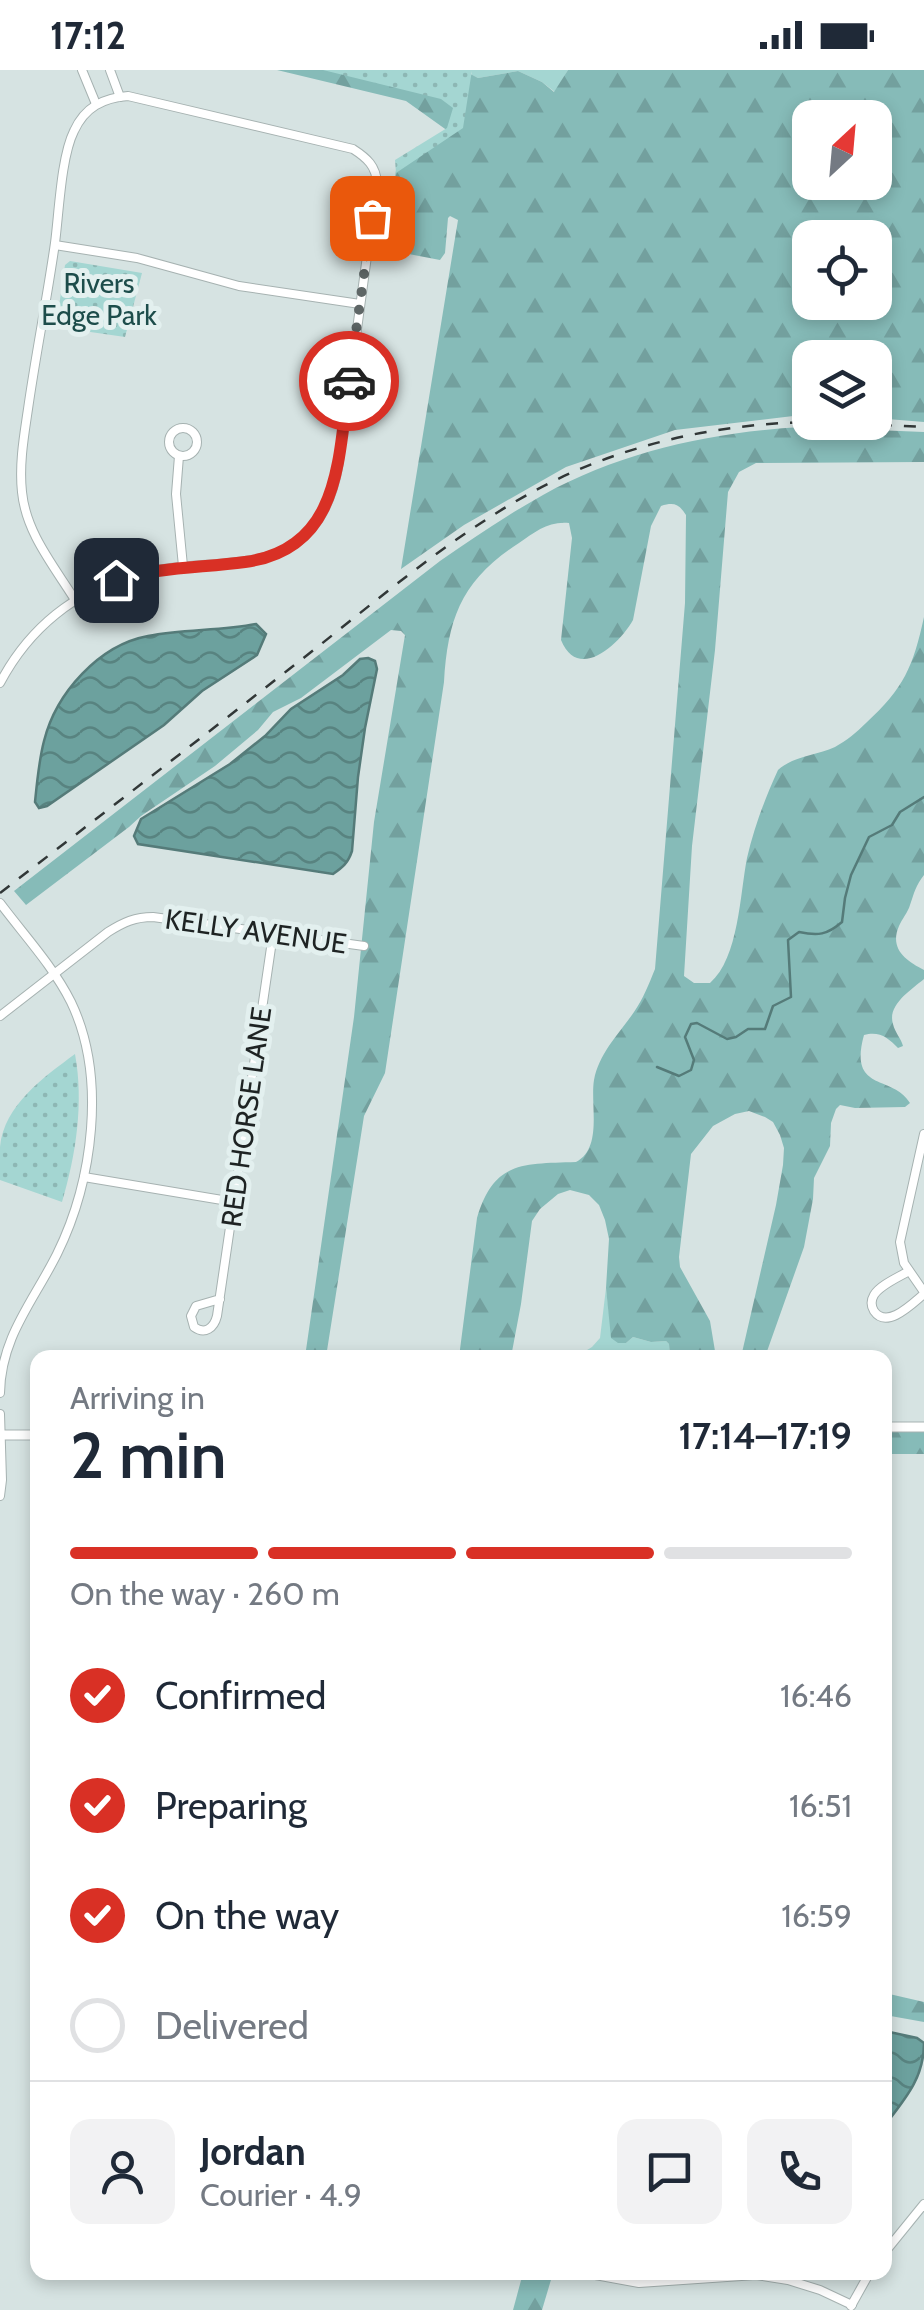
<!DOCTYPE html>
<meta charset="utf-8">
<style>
:root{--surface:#fff;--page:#f2f2f3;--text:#1f2937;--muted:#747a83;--line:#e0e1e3;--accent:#d93025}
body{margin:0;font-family:Cabin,sans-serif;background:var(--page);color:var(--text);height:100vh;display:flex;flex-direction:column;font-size:38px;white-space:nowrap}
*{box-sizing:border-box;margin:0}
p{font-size:32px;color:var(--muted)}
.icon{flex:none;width:55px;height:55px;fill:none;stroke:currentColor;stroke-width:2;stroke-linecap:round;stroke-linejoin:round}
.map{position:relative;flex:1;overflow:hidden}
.details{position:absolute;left:30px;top:1280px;width:862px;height:930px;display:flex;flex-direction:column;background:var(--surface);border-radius:20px;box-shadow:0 5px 15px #0003}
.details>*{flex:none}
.needle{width:65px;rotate:26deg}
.buttons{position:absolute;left:792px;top:30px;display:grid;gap:20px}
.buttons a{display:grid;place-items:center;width:100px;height:100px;border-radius:20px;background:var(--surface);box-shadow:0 5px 15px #0003;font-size:50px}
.pin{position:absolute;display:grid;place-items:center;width:85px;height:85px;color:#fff;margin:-42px;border-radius:20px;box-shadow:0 5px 15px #0006}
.courier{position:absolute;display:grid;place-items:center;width:100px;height:100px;margin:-50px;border:8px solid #d93025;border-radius:50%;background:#fff;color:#222;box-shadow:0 2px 12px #0007}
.summary em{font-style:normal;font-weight:600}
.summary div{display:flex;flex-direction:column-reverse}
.summary{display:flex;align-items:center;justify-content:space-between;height:170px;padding:0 40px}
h1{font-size:65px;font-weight:600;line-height:75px}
.bar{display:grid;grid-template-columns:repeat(4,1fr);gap:15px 10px;align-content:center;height:120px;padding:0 40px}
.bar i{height:12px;border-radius:8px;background:var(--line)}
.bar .active{background:var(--accent)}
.bar p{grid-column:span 4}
.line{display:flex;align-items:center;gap:25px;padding:0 40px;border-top:2px solid var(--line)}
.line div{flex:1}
.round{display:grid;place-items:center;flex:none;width:105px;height:105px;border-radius:20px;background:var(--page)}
ol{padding:0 40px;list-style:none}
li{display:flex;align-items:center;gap:30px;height:110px}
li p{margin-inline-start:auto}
li .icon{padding:10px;border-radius:50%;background:var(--accent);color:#fff;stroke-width:4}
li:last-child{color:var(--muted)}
li i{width:55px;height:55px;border:5px solid var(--line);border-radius:50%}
.status{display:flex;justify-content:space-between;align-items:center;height:70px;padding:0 50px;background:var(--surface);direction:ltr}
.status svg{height:28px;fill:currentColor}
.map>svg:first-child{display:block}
.green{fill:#a4d6d2}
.forest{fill:url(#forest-firs);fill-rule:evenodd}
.park{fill:url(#park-dots)}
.water{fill:url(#water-waves);stroke:#557b79;stroke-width:2.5}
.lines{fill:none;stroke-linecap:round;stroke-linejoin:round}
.stream{stroke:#557b79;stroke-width:2.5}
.minor-casing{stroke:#a6b2b1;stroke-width:10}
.tertiary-casing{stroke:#a6b2b1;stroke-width:11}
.minor{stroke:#fff;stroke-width:8}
.tertiary{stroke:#fff;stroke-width:9}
.rail{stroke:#313737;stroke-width:2.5;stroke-dasharray:12 12;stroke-linecap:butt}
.done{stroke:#5e6666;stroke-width:10;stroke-dasharray:0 18}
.route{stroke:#d93025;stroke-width:12}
.labels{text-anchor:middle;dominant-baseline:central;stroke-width:10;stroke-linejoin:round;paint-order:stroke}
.park-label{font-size:28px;fill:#1d4d4b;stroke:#e3f0ef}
.street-label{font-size:28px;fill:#1e2323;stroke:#e3f0ef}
</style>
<div class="status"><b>17:12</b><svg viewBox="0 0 49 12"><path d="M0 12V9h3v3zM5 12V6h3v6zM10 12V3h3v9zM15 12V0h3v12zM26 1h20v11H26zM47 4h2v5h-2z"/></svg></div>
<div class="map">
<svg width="924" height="2240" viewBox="0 0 924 2240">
<defs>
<pattern id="forest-firs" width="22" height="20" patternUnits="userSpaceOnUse" patternTransform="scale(2.5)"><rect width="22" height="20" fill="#86bbb8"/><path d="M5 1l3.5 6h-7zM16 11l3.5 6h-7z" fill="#73a09e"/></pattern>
<pattern id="park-dots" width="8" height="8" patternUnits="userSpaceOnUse" patternTransform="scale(2.5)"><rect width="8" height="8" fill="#a4d6d2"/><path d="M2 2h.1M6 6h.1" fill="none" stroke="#8db7b4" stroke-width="1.8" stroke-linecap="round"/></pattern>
<pattern id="water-waves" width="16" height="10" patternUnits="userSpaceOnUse" patternTransform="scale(2.5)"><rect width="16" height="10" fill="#6ca19e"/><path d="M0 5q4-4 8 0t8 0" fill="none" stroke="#588380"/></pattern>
</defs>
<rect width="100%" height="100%" fill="#d6e3e2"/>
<!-- green -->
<g class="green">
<path d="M471,0H568L555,22L542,12L518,1L478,8L472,5Z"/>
<path d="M606,1218L612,1268L626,1273L633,1267L651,1272L666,1271L669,1274L670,1287L574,1288L592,1277L600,1268Z"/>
</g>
<!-- forest -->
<g class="forest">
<path d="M277,0H463L478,8L518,1L542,12L554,22L568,0H924V352L875,348V288H810V344L675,360L566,397L464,455L401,499L458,150L450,146L448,148L445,183L440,190L393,181L388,176V171L396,100L448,61L406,31ZM810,48H875V112H810ZM810,168H875V232H810Z"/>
<path d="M802,357L924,362V392L756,393L739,402L728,422L715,580L692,776L684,906L694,913H710C739,888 740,823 747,788C754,758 765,728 778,700C795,685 816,686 835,677C846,671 857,662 866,653C904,618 913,597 924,547V805C916,815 914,823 910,835C908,842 902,849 899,856C889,879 906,891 924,900V909C911,920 887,935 893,954C895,963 901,968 903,976L898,978C888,968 880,961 864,965C848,1023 893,1004 910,1033L905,1037L855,1038L840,1035L836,1039L831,1053L830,1076L814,1108L813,1129L804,1177L765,1287H741L776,1135L783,1095L784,1078L780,1065L773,1052L765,1047L749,1041L735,1044L713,1056L691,1084L679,1187L680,1197L710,1251L716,1287H670L669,1274L666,1271L651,1272L633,1267L626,1273H618L611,1268L606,1218L609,1169L605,1150L599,1135L589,1125L570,1120L558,1124L540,1139L532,1151L521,1234L511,1287H459L477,1148C494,1090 524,1094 576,1092C603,1078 590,1035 594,1010C599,983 619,964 634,942C643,929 649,914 655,899L685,533L686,445C679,434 674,432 661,436L651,456L633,550C619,575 578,612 561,570L572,468L569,453C548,451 535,462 519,473C462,510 448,547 444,612L385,1003L364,1046L326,1287H305L354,947L374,752L405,565L401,561L391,560L301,628L273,642L258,660L215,696L141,746L129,757L26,835L14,821L440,491C474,468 507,445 543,425C622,381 714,362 802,357Z"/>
<path d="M924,1360V1384H885V1362Z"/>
<path d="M885,1923L924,1932V1952L885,1945Z"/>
<path d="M523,2203H553L542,2240H513Z"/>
</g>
<!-- park -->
<g class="park">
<path d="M323,0H472L463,58L396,103L395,90L447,58L453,38L441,29Z"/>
<path d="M70,191L142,203L125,267L56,257L65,195Z"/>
<path d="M75,984C84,1033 76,1085 62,1132L0,1110C0,1099 0,1088 0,1077C4,1035 44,1007 75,984Z"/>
</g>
<!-- water -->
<g class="water">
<path d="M256,554L266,564L257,585L202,621L164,655L47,736L39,738L35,732C37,712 39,690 44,671C56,623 99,575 148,566C183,559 220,561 256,554Z"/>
<path d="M368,588L375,591L377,599L365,658L358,707L352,781C348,793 343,797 333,804L138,774L134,766L141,749L230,694L265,666L291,639L343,605L360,589Z"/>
<path d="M885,1961L917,1968L924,1973C924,2008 905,2029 885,2055Z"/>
</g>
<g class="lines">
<!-- stream -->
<path class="stream" d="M657,997L679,1006L691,1000L694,990L685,967L691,954L697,953L727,969L736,967L748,959H765L773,936L791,927L788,870L799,862C818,866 827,865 842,852L845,828L851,805L869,767L892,755L900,742L924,727"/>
<!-- minor casing -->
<g class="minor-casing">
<g id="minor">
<path d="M82,0L96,34"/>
<path d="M110,0L120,27"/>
<path d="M55,175L137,188L239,216L360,234"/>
<circle cx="183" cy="372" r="14"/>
<path d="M179,386L176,424L183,496"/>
<path d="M0,613C29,558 75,521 134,505C222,481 314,520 338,398L377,113C376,96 367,88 353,79L128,26C103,28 85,37 74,61C61,87 59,143 55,173C47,229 36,283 28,339C24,366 19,394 22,422C26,463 54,496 75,530"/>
<path d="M0,833C24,865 53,896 71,932C107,1007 93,1111 57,1184C33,1232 1,1267 0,1323"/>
<path d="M0,946L108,862C124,852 135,847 153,847L364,876"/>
<path d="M924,1064L900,1172L904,1193L924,1222"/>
<path d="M84,1107L234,1132"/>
<path d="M909,1201C899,1207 880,1215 874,1225C871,1230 871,1236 874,1241C887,1260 913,1233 924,1224"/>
<path d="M220,1229L196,1236L191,1246L194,1257C205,1265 214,1258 217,1246L273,864"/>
<path d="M0,1344L2,1410L0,1426"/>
<path d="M885,2182L924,2134"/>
<path d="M579,2202L639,2213L756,2205L788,2210L820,2220L852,2235"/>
<path d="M851,2236L870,2202"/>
</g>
</g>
<!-- tertiary casing -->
<g class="tertiary-casing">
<g id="tertiary">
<path d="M885,1357H924"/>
<path d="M0,1365H38"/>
</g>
</g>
<!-- minor -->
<use href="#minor" class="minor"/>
<!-- tertiary -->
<use href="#tertiary" class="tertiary"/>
<!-- rail -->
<g class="rail">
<path d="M832,352L924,357"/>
<path d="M0,823C96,749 192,675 288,600C361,544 433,480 513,433C603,379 706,354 810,352"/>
</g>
</g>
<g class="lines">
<!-- done -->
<path class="done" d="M349,311L372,148"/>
<!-- route -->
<path class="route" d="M116,510C160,497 200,498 245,492C342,479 338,387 349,311"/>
</g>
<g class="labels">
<!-- park labels -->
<g class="park-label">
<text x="99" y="213">Rivers<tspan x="99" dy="32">Edge Park</tspan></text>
</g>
<!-- street labels -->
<g class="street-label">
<text transform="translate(256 861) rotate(8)">KELLY AVENUE</text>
<text transform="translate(246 1047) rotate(-82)">RED HORSE LANE</text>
</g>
</g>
</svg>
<div class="buttons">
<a><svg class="needle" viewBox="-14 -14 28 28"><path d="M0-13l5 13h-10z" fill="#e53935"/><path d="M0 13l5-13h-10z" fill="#747a83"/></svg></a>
<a><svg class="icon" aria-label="locate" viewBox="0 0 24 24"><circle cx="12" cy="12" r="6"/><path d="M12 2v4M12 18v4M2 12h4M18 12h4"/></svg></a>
<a><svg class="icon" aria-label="layers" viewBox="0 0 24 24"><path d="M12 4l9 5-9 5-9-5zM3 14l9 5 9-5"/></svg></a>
</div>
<div class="pin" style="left:372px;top:148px;background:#ea580c"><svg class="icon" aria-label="bag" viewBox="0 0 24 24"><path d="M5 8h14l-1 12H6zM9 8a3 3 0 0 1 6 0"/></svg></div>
<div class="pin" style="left:116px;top:510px;background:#1f2937"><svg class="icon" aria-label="home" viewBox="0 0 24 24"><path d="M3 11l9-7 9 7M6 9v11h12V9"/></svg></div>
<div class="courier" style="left:349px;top:311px"><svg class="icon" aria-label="car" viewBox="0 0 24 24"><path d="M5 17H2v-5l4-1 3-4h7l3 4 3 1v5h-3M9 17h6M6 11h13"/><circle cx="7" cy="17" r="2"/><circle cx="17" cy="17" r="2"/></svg></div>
<section class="details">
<div class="summary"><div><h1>2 min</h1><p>Arriving in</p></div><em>17:14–17:19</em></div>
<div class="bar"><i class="active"></i><i class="active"></i><i class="active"></i><i></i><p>On the way · 260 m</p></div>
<ol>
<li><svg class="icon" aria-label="check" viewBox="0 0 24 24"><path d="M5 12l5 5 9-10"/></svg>Confirmed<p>16:46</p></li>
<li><svg class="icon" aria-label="check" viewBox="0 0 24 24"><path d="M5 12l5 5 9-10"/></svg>Preparing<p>16:51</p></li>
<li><svg class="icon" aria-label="check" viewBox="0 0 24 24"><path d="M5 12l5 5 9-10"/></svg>On the way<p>16:59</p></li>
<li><i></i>Delivered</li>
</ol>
<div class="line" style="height:180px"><a class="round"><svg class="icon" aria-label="person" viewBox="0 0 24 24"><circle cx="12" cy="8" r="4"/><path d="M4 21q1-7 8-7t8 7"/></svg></a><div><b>Jordan</b><p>Courier · 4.9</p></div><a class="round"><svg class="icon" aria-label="chat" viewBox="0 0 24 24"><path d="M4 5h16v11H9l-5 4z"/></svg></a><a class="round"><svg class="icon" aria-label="phone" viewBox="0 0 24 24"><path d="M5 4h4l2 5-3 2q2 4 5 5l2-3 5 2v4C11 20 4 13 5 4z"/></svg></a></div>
</section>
</div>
